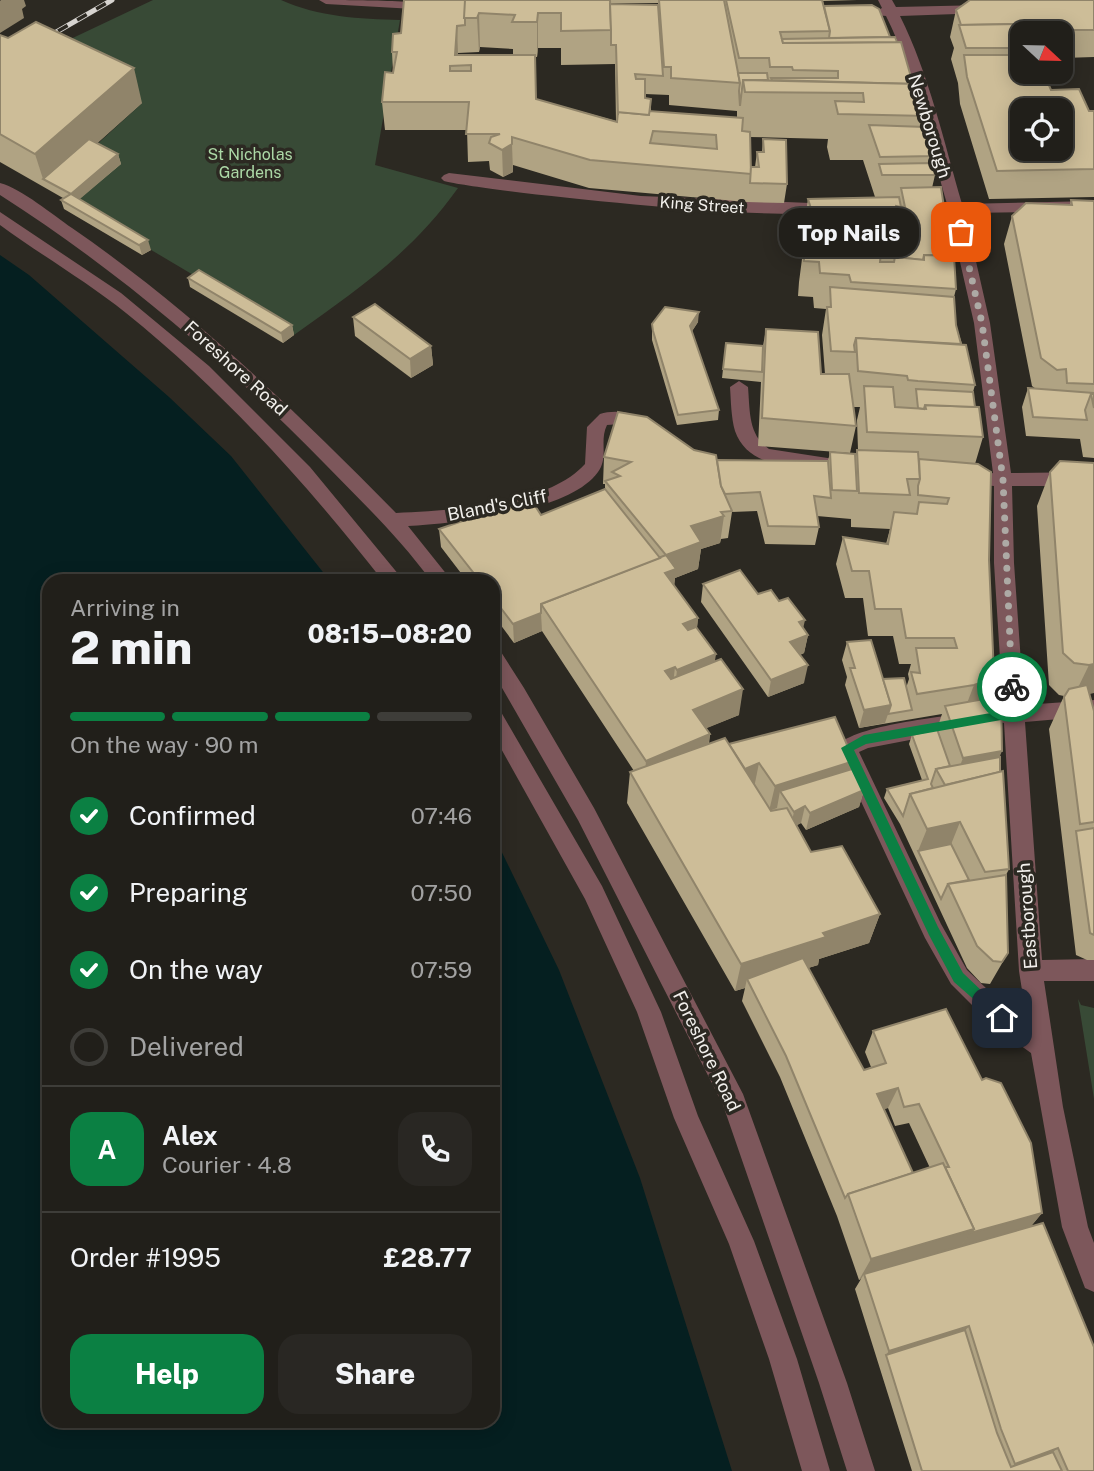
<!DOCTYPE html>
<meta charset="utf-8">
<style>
:root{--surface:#211f1a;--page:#292723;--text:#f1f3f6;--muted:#a2a2a2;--line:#3e3d39;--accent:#0b8043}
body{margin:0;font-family:"Public Sans",sans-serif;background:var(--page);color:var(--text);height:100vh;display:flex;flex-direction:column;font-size:26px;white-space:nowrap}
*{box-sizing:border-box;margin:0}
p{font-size:23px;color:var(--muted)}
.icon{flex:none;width:38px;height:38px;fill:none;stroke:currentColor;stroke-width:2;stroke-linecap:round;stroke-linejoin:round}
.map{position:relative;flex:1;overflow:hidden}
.panel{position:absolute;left:42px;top:574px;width:458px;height:854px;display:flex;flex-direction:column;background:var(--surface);border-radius:21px;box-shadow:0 4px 18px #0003,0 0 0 2px var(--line)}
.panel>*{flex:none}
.needle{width:46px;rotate:112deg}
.buttons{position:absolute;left:1010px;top:21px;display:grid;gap:14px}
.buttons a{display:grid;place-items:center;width:63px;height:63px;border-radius:14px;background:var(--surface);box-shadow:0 4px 18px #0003,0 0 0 2px var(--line);font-size:35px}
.pin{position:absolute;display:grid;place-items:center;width:60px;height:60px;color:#fff;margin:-30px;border-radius:14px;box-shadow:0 4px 10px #0006}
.courier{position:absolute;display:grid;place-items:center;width:70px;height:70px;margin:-35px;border:5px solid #0b8043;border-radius:50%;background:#fff;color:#222;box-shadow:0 2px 9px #0007}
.bubble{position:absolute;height:49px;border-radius:21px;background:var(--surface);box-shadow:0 4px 18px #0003,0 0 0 2px var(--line);font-size:23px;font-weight:800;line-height:49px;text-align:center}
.head em{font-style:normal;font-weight:800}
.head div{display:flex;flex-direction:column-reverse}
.head{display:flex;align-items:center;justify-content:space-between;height:119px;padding:0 28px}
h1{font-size:46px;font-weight:800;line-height:52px}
.bar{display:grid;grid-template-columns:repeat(4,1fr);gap:10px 7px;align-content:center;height:84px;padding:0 28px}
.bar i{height:9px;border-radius:5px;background:var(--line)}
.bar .current{background:var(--accent)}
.bar p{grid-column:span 4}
.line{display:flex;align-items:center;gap:18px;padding:0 28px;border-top:2px solid var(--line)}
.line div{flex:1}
.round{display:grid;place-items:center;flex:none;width:74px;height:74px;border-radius:21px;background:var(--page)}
ol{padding:0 28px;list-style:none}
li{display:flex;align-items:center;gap:21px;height:77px}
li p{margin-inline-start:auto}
li .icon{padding:7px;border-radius:50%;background:var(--accent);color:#fff;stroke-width:4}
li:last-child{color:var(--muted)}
li i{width:38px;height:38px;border:4px solid var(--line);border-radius:50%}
.button{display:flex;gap:14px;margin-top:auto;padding:14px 28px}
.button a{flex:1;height:80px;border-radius:21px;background:var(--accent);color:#fff;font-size:28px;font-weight:800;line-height:80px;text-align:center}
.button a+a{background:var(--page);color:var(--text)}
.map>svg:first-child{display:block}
.green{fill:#384a36}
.water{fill:#051f20}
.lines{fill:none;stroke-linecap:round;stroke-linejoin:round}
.minor{fill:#7d575b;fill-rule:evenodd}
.rail-casing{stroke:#d7d4d0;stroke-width:5}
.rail{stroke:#2c2922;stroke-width:3.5;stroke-dasharray:11;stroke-linecap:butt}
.wall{fill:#b0a383;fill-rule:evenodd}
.shaded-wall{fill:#90846a}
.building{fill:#cdbd98;stroke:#90846a;stroke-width:2;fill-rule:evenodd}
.route{fill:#0b8043}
.done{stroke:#adaaa5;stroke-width:7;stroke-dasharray:0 12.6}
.labels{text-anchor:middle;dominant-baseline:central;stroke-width:7;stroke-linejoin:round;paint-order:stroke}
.far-park-label{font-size:16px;fill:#acd8a6;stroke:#2c2922}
.far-street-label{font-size:16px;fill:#f2f0ec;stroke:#2c2922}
.street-label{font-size:18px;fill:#f2f0ec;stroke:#2c2922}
</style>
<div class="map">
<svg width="1094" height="1471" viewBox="0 0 1094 1471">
<rect width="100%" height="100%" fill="#2c2922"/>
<!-- green -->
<g class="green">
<path d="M153,0H281C319,17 359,19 400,20L375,165L458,188C411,254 358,289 294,335L74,204L92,149L142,103L41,53Z"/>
<path d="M1078,999L1081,1005L1094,1008V1099Z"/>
</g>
<!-- water -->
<path class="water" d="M0,255L29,275L169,397L231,456L330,581H49V1421H494V836L559,970L640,1178L732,1471H0Z"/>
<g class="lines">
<!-- minor -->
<g class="minor">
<path d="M319,0C340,0 427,0 439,6L432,10L326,4Z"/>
<path d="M878,0H892L896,7L985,5L992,9L985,13L900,16C929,74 944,142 962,204L1094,201V211L965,213L990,323L1011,473L1094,472V486H1012L1014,563L1024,705L1094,700V716L1025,722L1042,960L1094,959V981H1044L1063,1107L1088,1227L1094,1243V1292L1085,1288L1062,1227L1031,1053L993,1026L951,984L925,938L836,748C848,726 941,717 967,713L974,715L977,721L974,727L967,729L868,748L859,752L941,924L967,970L1009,1010L1027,1022L1019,971L1004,723L995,721L992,715L995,709L1003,707L994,563V486L984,485L982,480L984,475L993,473L974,323L949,214L937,212L935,209L937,206L947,204C929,142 915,74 886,16L876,15L874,12L882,8Z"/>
<path d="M449,173L641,196L834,204L842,209C824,227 486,192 444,181L441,178L444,175Z"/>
<path d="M0,183C22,189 53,215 72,228C191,310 295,410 396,513C450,510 546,507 585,464L587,427L600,414C615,409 640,412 650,426L641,432L621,424L607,425C599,441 609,457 598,472C569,513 455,523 408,526L452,581H431C400,538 361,501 324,463C225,362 119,271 0,195Z"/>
<path d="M0,212L121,293L209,366L310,467L404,581H383C306,483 223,391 126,313C86,281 41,255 0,225Z"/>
<path d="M739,381L748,387C750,410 748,435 769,449L847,461L850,466L847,471L841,472C805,467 749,472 735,431C731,417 731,401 730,387Z"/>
<path d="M494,650L501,652L524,688L594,808L743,1094L847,1383L875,1471H847L819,1383L723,1105L578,820L494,674Z"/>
<path d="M494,710L501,712L602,886L661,1012L698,1116L754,1241L797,1359L830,1471H802L769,1359L729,1244L674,1118L637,1012L585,899L494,736Z"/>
</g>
<!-- rail casing -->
<g class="rail-casing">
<path id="rail" d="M39,42L112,0"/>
</g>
<!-- rail -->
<use href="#rail" class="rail"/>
</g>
<!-- wall -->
<g class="wall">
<path d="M404,0H857L823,1L824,6L890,37L913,84L927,116L925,127L934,156L932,163L935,175L932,188L956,289L954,297L956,325L975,385L973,392L975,407L983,437L975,464L989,560L994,675L984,699L1000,757L1009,869L1006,875L1008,953L990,984L981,983L967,968L900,824L884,798L887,789L922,780L909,744L912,735L937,729L942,714L859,728L845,685L847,677L842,660L847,642L883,679L906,688L909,679L908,674L911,664H899L893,636H868L863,598H845L836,564L843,537L886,544L890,529L851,527V519L817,516L819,527L815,545L765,544L757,511L732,512L728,538L721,539L720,543L701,549L698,569L675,578L674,586L698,618L697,628L715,661L739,715L706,728L710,734L709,744H729L854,761L852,769L864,790L859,807L806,830L801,823L797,825L811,852L880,914L869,943L819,959L818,965L808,968L864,1070L871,1067L865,1052L873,1031L1042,1213L1031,1226L1094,1471H912L855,1289L861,1279L859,1280L837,1216L780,1077L742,1001L745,988L735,991L627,803L630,772L634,771L542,631L514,643L494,616V581H467L441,547L439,529L541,515L605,489V484H603L604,457L694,450L717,460L828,461L830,452L856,456L857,450H858L857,420L860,407H853L856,426L850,453L758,446L761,382L722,378L726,343L763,346L766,329L821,374H825L822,335L826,309L814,308L813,297L798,296L799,282L802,259L797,230L800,211L806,212L808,199L875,197L863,160H830L827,147L828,139L750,137L751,167H755L757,152H762L763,139L787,184L784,203L747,202L589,188L513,165V172L503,177L490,170L489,161L468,162L467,130H385L382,102L393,73L392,52L401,33ZM610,3H658V5L610,4ZM480,47L513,49V55H458V53L479,52ZM538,48H561V65L615,64L616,121L536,99L535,57H537ZM645,94L669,95V105L737,111V118L651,111V99L645,98ZM888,1108L895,1126L909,1123L930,1168L913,1173L883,1109Z"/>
<path d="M1094,0V57L1063,58L1060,67V33H1022V72L1049,76L1047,82L1051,90L1089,111H1094V197L989,199L960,104L958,83L951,59L954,48L950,37L956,10ZM1022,110L1060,149H1022Z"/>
<path d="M0,35L142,103L97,143L118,154L121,164L79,199L151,250L142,255L64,209L61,200L63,198L0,162Z"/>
<path d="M1071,200L1094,201V458L1083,457L1080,439L1026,436L1022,407L1028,388L1036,389L1032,386L1004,244L1012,216L1070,205Z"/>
<path d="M188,278L292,325L294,335L283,343L190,287Z"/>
<path d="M353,317L431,346L433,365L411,378L355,336Z"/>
<path d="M698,322L692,331L719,410L718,420L677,425L652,340V324Z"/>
<path d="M1094,463L1089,694L1094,711V960H1087L1076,955L1049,729L1064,696L1059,695L1049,685L1037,506L1050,472Z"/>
<path d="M703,584L758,594L779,601L808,635L804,653L800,655L804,683L768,697L701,602Z"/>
</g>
<!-- shaded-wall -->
<g class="shaded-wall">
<path d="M1,0H24L26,6L22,9L24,18L0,33V1Z"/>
<path d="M479,13L480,47L479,52L477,18Z"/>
<path d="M538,13V48L537,57V22Z"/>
<path d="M457,26L458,53L457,66L455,55Z"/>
<path d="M134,68L142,103L52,184L43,179L35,154Z"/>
<path d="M512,144L513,172L503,177L502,150Z"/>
<path d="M118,154L121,164L74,204L71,194Z"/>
<path d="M148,240L151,250L142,255L139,245Z"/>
<path d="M699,312L698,322L689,336L690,326Z"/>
<path d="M292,325L294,335L283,343L281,333Z"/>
<path d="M431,346L433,365L411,378L410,359Z"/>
<path d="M724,516L720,543L701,549L698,569L675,578L673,596L663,600L666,555L691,526Z"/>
<path d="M541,613L542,631L514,643L513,624Z"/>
<path d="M698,618L695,644L683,624Z"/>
<path d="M805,620L801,638L808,635L804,653L787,660L790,642L799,622Z"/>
<path d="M716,654L712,680L674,696L677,670Z"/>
<path d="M1094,664V693L1073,698L1089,665Z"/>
<path d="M808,665L804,683L768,697L771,680Z"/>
<path d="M675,667L672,693L665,671Z"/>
<path d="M994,675L984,701L964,711L974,685Z"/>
<path d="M743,689L739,715L690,735L693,710Z"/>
<path d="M891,705L885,723L859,728L864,710Z"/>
<path d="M710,734L706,759L644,786L646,761Z"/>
<path d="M1002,751L990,780L951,789L963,758Z"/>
<path d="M854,761L847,786L780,791L777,808L769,811L775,786Z"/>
<path d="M759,763L754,788L740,771Z"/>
<path d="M864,790L859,807L806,830L810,813Z"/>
<path d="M805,806L801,823L790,829L794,812Z"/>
<path d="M960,822L948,852L918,851L927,829Z"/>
<path d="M880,914L869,943L819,959L818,965L751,986L747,979L745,988L735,991L741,964L823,933Z"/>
<path d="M898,1088L888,1108L868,1114L877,1094Z"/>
<path d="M1042,1213L1028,1230L958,1250L970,1233Z"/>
<path d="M974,1229L958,1250L864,1274L861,1279L859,1280L871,1259Z"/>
<path d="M969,1326L957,1340L886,1355L889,1351Z"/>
<path d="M1058,1448L1042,1460L1006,1471L1015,1464Z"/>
</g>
<!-- building -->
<g class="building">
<path d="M404,0H465V25L457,26L455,55H535L536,99L617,122L618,112L649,115V111L743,118L742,131L750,132L751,174L590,160L512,137V144L502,150L489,143L491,137L500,134H466L469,102H382L385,72L393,73L397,52H392L393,34L401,33ZM471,65V71H450V66ZM653,131L716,135L717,149L650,143Z"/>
<path d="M465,0H610L611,30L561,31V13H538L537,22H512L515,15L479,13L477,18H464Z"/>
<path d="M659,0H724L740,83L671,78V67H664Z"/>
<path d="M726,0H822L830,31L780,32L783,43L901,42L913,84L772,80L771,78H838V71L793,70L792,67H770L769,58H739Z"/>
<path d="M970,0H1094V30H1067L1064,23L961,25L956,10Z"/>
<path d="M610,4L658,5L663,76L635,74L636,79H645V98L651,99L649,115L618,112V115L616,45H611V30Z"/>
<path d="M872,5L879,9L890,37L829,38L830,31L824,6Z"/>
<path d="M36,22L134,68L35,154L0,134V35L8,38Z"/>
<path d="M1064,23L1069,37H1060V33H1022V48H966L959,25Z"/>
<path d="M895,37L897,42L783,43L782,39Z"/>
<path d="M964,55H1022V72H1048L1049,76H1045L1051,90L1079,89L1089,111H1094V169L997,171L967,77ZM1022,110H1060V149H1042L1045,158L1037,159L1034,149H1022Z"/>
<path d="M738,73H767L768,80H743L740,106L739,91L740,83Z"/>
<path d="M743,80L919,84L927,116L838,114L835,101L864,102L863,93L745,92Z"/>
<path d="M869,125L925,127L934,156L880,157Z"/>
<path d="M89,139L118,154L71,194L43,179Z"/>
<path d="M763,139L786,140L787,184L750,183L751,167H759L757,152H764Z"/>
<path d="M932,163L935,175H882L879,164Z"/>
<path d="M941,187L951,256L924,255L923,260L896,257V245H901L896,206L905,207L901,188Z"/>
<path d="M71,194L148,240L139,245L61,200Z"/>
<path d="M899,197L901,207L896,206L894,215L898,245H896V247L859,245L860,250L833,248L832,243L806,242L800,211L812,212L808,199Z"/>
<path d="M1071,200L1094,201V384L1067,383L1066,369L1057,370L1041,358L1012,216L1026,203L1072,205Z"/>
<path d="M804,246L881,252L880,262H894L895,257L924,260V255L954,256L956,289L851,282L849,275L820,273L819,262L804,261Z"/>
<path d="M199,270L292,325L281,333L188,278Z"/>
<path d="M830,287L954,297L956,325L961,344L856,338L854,345L855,352L831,351L827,307H831Z"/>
<path d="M375,304L431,346L410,359L353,317Z"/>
<path d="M665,307L699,312L690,326L719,410L678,415L653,331L652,324Z"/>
<path d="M766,329L818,332L821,374H849L856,426L762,418Z"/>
<path d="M856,338L966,345L975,385L918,381L908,380L907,376L858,371Z"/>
<path d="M726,343L763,346L762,372L723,369Z"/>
<path d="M864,386L893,387L895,407L926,409L925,405L979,407L983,437L867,432Z"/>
<path d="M1028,388L1094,393V394H1091L1085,410L1087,420L1033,417Z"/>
<path d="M916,389L973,392L975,407L925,405L924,409L918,408Z"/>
<path d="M1091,394H1094V408Z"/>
<path d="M618,412L647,417L694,450L716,455L721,486L732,511L721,512L724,516L691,526L701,542L666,555L676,569L665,573L698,618L683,624L688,630L696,627L716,654L677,670L675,667L665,671L671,679L721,659L743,689L693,710L710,734L646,761L541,604L666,555L605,481L620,476L612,472L631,462L604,457Z"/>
<path d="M857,450L918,452L920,479H907L910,495L859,493Z"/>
<path d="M830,452L855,454L857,491L832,490Z"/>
<path d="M919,459L978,464L991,472L989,560L994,675L986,681L974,685L917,694L911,672L920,673L916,648H957L954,638H906L901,609H875L869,571H852L843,537L888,544L894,512L917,514L919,502L947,504L949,498L918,495V486L920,479Z"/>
<path d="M717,460L828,461L831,498L814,496L819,527L768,526L760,492L725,494L721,486Z"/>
<path d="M1060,461L1094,463V664L1089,665L1074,663L1063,653L1050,472Z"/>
<path d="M605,489L660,558L541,604V613L513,624L494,599V581H480L439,529L530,498L541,515Z"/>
<path d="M740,570L758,594L771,590L779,601L788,598L805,620L799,622L808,635L790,642L808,665L771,680L703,584Z"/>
<path d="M871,640L891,705L864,710L850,668H855L847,642Z"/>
<path d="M904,678L912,710L888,714L891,705L883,679Z"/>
<path d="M1087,685L1094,711V822L1080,824L1064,697L1069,689Z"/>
<path d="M1001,696L1002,751L963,758L945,706Z"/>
<path d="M835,717L854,761L775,786L759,763L745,769L729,744Z"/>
<path d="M937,729L950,766L936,769L931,784L933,788L910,794L903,816L887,789L928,779L912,735Z"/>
<path d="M725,738L771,811L787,808L811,852L842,846L880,914L823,933L826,937L741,964L630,772Z"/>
<path d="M1000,757V772L945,785L936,769Z"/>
<path d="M852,769L864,790L810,813L805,806L794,812L780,791Z"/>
<path d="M1003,771L1009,869L985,872L960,822L927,829L910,794Z"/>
<path d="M1094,828V935L1090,933L1076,831Z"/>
<path d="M951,844L969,880L948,884L941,899L918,851Z"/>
<path d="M1006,875L1008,953L1002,962L993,961L977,946L948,884Z"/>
<path d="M803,958L864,1070L886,1063L873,1031L946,1009L982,1080L986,1078L1001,1083L1031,1143L1042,1213L970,1233L974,1229L945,1167H949L919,1104L904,1107L898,1088L877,1094L913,1173L848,1194L845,1198L786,1056L747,979Z"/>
<path d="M943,1163L974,1229L871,1259L848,1194Z"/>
<path d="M1043,1223L1094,1347V1471H1068L1058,1448L1015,1464L1001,1429L969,1326L889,1351L864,1274Z"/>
<path d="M965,1330L997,1433L1011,1467L1053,1452L1062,1471H922L886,1355Z"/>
</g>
<!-- route -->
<path class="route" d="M1012,683L1018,687V717L866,744L854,750L938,927L963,973L1006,1014L1008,1018L1002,1024L954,982L929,935L841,748L864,735L1008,710L1007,687Z"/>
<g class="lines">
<!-- done -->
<path class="done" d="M961,232L982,323L1003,480L1012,687"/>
</g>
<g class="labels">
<!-- far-park labels -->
<g class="far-park-label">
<text x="250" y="154">St Nicholas<tspan x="250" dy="18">Gardens</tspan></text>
</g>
<!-- far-street labels -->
<g class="far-street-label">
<text transform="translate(702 205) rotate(4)">King Street</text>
</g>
<!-- street labels -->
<g class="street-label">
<text transform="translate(930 126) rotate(73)">Newborough</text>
<text transform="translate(236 368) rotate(42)">Foreshore Road</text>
<text transform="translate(497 505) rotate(-11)">Bland's Cliff</text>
<text transform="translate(1027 916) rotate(-94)">Eastborough</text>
<text transform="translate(707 1051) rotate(64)">Foreshore Road</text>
</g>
</g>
</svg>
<div class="buttons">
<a><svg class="needle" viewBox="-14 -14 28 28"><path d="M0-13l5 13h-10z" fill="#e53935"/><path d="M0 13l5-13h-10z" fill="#a2a2a2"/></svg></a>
<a><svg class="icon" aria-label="locate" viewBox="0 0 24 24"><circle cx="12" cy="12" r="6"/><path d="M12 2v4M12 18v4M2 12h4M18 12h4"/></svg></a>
</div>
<div class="pin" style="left:961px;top:232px;background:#ea580c"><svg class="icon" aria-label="bag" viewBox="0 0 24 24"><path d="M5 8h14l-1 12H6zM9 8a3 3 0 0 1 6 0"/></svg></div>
<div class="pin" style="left:1002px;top:1018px;background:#1f2937"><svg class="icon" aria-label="home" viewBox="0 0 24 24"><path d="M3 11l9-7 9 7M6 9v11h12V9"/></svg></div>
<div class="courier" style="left:1012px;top:687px"><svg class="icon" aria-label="bike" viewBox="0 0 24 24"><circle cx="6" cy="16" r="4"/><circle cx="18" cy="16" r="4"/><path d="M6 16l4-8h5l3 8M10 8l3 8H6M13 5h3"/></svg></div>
<div class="bubble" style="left:779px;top:208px;width:140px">Top Nails</div>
<section class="panel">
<div class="head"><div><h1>2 min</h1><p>Arriving in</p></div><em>08:15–08:20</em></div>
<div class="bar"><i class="current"></i><i class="current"></i><i class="current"></i><i></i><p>On the way · 90 m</p></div>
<ol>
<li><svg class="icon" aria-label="check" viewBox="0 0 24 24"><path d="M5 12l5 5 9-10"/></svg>Confirmed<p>07:46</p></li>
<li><svg class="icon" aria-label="check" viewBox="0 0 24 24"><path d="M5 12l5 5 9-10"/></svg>Preparing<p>07:50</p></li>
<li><svg class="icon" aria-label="check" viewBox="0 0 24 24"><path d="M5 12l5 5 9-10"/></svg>On the way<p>07:59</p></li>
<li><i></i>Delivered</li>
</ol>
<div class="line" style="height:126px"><b class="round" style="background:var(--accent);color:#fff">A</b><div><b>Alex</b><p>Courier · 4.8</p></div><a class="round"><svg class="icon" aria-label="phone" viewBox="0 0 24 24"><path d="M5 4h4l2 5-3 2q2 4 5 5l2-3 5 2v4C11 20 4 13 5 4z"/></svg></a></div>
<div class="line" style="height:91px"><div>Order #1995</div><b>£28.77</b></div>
<div class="button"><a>Help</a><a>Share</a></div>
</section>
</div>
